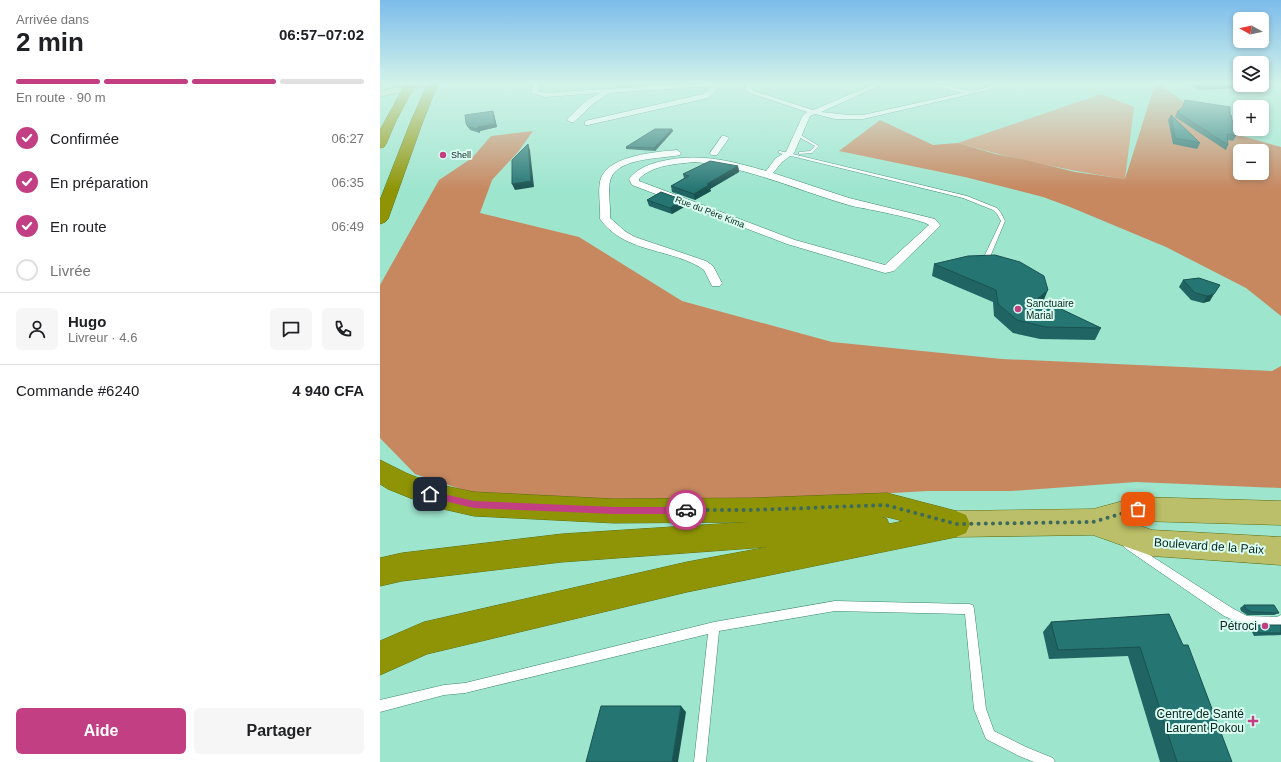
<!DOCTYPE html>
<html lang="fr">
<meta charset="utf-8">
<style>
:root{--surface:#fff;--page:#f6f6f6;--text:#202124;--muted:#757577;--line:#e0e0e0;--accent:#c33f83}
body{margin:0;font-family:Arial,sans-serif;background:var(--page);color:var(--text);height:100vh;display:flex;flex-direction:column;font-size:15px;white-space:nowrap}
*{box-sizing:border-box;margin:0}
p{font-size:13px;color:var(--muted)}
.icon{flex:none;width:22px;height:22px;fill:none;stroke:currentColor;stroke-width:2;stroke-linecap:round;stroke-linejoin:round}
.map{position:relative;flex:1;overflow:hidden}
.panel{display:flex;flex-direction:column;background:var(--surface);width:380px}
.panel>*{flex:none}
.needle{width:26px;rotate:278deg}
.controls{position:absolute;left:853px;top:12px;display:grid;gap:8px}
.controls a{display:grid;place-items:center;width:36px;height:36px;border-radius:6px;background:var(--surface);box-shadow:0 2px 6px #0003;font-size:20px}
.pin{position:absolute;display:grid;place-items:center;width:34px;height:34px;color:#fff;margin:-17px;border-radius:8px;box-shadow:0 2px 6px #0006}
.courier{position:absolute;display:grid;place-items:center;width:40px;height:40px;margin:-20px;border:3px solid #c33f83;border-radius:50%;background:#fff;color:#222;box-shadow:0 1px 5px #0007}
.summary em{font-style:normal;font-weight:700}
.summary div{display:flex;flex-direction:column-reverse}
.summary{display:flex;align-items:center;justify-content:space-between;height:68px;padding:0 16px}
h1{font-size:26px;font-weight:700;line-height:30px}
.bar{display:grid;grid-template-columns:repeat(4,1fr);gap:6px 4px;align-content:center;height:48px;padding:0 16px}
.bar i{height:5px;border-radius:3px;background:var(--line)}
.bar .on{background:var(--accent)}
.bar p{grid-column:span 4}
.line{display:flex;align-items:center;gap:10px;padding:0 16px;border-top:1px solid var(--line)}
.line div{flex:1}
.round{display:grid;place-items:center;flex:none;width:42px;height:42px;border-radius:6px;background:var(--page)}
ol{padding:0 16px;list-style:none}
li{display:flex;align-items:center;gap:12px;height:44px}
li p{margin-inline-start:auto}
li .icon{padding:4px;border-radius:50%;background:var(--accent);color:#fff;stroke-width:4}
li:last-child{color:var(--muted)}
li i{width:22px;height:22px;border:2px solid var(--line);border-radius:50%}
.action{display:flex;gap:8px;margin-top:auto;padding:8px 16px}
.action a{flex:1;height:46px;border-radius:6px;background:var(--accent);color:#fff;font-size:16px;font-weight:700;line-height:46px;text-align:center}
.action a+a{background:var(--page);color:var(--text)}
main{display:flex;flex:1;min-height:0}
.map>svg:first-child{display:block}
.green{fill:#d29975}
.forest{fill:#c78860;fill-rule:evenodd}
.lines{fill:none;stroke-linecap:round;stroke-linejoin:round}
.lane-casing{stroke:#408673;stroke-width:1}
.street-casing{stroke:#408673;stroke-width:1}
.secondary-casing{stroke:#408673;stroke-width:1}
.primary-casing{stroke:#5f6e0e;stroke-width:1}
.highway-casing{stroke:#5f6e0e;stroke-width:1}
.lane{fill:#fff;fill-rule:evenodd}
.street{fill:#fff;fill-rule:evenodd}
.secondary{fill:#dddfb4;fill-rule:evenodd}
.primary{fill:#bbbf69;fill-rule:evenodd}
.highway{fill:#8e9405;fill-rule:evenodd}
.highway-bridge-casing{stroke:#5f6e0e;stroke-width:12;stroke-linecap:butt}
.highway-bridge{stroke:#8e9405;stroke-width:12}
.wall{fill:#206563}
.shaded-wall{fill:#1a5250}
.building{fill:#257573;stroke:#1a5250}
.route{fill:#c33f83}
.done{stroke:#3d6a5c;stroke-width:4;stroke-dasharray:0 7.2}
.poi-dot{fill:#c33f83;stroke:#dbfdf2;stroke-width:1.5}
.labels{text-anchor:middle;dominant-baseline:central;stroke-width:4;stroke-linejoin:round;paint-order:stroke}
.far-poi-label{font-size:9px;fill:#09271f;stroke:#dbfdf2;text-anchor:start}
.far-street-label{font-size:9px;fill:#09271f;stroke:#dbfdf2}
.poi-label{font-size:10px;fill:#09271f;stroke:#dbfdf2;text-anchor:start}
.near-street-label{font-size:12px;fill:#09271f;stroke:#dbfdf2}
.near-poi-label{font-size:12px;fill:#09271f;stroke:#dbfdf2;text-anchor:end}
</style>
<main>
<section class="panel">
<div class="summary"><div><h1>2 min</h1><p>Arrivée dans</p></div><em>06:57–07:02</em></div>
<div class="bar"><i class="on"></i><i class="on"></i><i class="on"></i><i></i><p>En route · 90 m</p></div>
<ol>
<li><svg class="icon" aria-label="check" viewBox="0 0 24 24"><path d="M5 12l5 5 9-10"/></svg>Confirmée<p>06:27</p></li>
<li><svg class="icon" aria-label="check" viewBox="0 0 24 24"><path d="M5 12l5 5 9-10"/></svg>En préparation<p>06:35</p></li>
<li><svg class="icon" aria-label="check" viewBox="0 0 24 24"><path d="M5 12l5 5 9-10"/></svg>En route<p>06:49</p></li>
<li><i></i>Livrée</li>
</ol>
<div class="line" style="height:72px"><a class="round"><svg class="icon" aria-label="person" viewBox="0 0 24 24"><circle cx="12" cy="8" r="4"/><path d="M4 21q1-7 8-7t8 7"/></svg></a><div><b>Hugo</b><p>Livreur · 4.6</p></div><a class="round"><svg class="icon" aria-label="chat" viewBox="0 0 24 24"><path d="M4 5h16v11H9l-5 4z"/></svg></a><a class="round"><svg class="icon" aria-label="phone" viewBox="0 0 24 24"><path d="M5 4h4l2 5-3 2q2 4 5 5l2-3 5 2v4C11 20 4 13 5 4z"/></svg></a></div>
<div class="line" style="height:52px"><div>Commande #6240</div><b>4 940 CFA</b></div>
<div class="action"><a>Aide</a><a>Partager</a></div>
</section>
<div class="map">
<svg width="901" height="762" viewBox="0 0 901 762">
<rect width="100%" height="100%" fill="#9ee5ce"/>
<!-- green -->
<path class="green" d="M721,94L754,107L745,179C688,171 633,159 578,143Z"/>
<!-- forest -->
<g class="forest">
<path d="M775,84H779L844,131L901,147V316L866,288L786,247L690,207L663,197L585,177L459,151L500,120L553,145L578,143L615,154L646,160L695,172L745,179ZM860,151H882V173H860Z"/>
<path d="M153,131L138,152L112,180L100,213L199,237L302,301L452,342L622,359L892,371L901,366V488L756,482L631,491H548L332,503L108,498L35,474L0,438V285L59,180L92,158L111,136Z"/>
</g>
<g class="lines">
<!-- lane casing -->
<g class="lane-casing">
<g id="lane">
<path d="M417,134H419L439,146L432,153L419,154V152L430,151L435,146L417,136Z"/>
<path d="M400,151L587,196L617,208L621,213L625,221L610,257L607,259L605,258L604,257L621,221L617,214L613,210L583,198L399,153V151Z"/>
<path d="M748,541L852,608L867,616L897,617L901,615V626L898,627L867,626L844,616L745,548L743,545L745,542Z"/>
<path d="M455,601L589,604L593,605L594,609L606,709L614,731L646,747L673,758L675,762H654L639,756L606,739L594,709L585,614L455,611L339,631L326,762H314L328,634L85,693L64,695L0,712V700L64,685L85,683L334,622Z"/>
</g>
</g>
<!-- street casing -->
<g class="street-casing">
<g id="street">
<path d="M154,84H160L158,91L165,93L303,84H342L328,98L208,125H205V121L323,94L333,86L229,93L213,104L194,122H191L187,120L188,118L207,100L220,93L165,97L152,93L151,92Z"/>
<path d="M366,84H372V89L374,91L433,110L495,84H503L441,112L469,115H483L582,93L554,85L553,84C566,84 578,90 590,90C602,91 612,83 624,84L604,91L483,119H455L435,114L430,116L414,153L402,162L393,173L469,198L555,219L560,225L559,227L514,271L505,273L407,244L252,185L249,179C257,169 267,165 278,162C317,152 348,160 386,171L396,158L406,152L423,115L427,112L370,93L366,90ZM315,162C371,168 419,191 472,206C487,209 541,219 549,225L505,265L415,240L259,181V179C272,165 296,164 315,162Z"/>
<path d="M342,136H345L349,138L337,155H331L330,153Z"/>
<path d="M297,150L301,153L300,155C282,159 240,157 231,178C227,187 231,208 230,218L246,232L255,237L326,261L333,266L342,283L340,286H332L324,270L318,266C285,248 244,252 220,219C221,208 217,189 221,178C230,155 276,152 297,150Z"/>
</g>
</g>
<!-- secondary casing -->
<g class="secondary-casing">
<path id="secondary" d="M32,84H49L47,86L0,97V91Z"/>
</g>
<!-- primary casing -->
<g class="primary-casing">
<path id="primary" d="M758,497L901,501V525L758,521L752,523L772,530L901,537V565L772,556L713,535L576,537L566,533L562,524L566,515L576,511L713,509Z"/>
</g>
<!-- highway casing -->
<g class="highway-casing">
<g id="highway">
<path d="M48,84H58L43,121L8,219L5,222L0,224V200L31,121Z"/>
<path d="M27,87L32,90L15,123L6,144L4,147L0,148V130L22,90Z"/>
<path d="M0,460L26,473L51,483L94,492L234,499L373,498L507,493L576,511L586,515L590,524L586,533L576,537L307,592L47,654L0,675V641L44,622L307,562L388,547L182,562L22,581L0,586V558L22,553L182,534L369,522L234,523L94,516L50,506L8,489L0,484ZM502,517H507L523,521L509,524L507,519Z"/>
</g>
</g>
<!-- lane -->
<use href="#lane" class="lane"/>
<!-- street -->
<use href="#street" class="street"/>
<!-- secondary -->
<use href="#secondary" class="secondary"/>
<!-- primary -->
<use href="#primary" class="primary"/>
<!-- highway -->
<use href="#highway" class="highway"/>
<!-- highway-bridge casing -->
<g class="highway-bridge-casing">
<path id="highway-bridge" d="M27,90L29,85"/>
</g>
<!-- highway-bridge -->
<use href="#highway-bridge" class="highway-bridge"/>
</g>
<!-- wall -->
<g class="wall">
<path d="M807,84H860V85H866L863,86L862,88L819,90Z"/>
<path d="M805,100L850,114L856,136L853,141L848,140V145L846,150L795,117L797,112L802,108Z"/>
<path d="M113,111L114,114L117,127L100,131V133L90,130L86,123Z"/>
<path d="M791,115L820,143L817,149L793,144L788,120Z"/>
<path d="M292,129L293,131L275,151L246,149V147Z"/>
<path d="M358,166L359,172L330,189L331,191L315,200L292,192L291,186L304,178L303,174Z"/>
<path d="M267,200H303L304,207L292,214L269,206Z"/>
<path d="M554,264L664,301L721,328L715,340L660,339L633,333L614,316L613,302L552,276Z"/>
<path d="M819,278L830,301L823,303L811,300L799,287L803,280Z"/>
<path d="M864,605L899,613L894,615H867L861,611L860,608Z"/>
<path d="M789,614L852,762H780L748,656L669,659L663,632L671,622Z"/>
<path d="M874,625H901V635L874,636L870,628Z"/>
</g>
<!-- shaded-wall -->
<g class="shaded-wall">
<path d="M113,111L114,114L117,127L100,131V133L98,129V127Z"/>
<path d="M292,129L293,131L275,151L274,148Z"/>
<path d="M148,144L150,150L154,187L135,190L132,184Z"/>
<path d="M358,166L359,172L330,189L331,191L315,200L314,194L327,184Z"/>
<path d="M303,200L304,207L292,214L290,208Z"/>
<path d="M668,290L663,302L658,298Z"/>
<path d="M834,294L830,301L823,303L827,296Z"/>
<path d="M301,706L306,712L298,762H292Z"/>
</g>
<!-- building -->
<g class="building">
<path d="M815,84H860V85H863L820,87Z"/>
<path d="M805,100L850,107V114L851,115L856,136L847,134L848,145L797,112L803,107Z"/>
<path d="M113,111L115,124L98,127V129L88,127L86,123L85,115Z"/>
<path d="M791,115L820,143L795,138Z"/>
<path d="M275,129H292L274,148L246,147Z"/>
<path d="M148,144L151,181L132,184V160Z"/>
<path d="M330,161L358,166L327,184L329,185L314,194L291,186L309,176L303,174Z"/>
<path d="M281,192L303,200L290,208L267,200Z"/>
<path d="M615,255L640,262L664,276L668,290L658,298L721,328L665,327L637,320L618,304L616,290L554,264L588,256Z"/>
<path d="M819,278L840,285L834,294L827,296L815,293L803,280Z"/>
<path d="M864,605H894L899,613L872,612L866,609Z"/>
<path d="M789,614L803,645H808L852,762H797L760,647L678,650L671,622Z"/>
<path d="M874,625H901V633H879Z"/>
<path d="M221,706H301L292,762H206Z"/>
</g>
<!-- sky -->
<linearGradient id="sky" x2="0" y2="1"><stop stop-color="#7cbceb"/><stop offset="0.44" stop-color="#d3f3e9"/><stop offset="1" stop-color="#d3f3e9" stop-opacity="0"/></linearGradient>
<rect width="901" height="190" fill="url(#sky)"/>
<!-- route -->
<path class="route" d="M50,491L94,501L234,507H306L310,510L306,514H234L94,508L47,497V492Z"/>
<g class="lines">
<!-- done -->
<path class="done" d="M306,510H372L506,505L576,524L713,522L758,509"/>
</g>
<!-- markers -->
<g class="poi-dot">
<circle cx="63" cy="155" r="4"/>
<circle cx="638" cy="309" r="4"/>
<circle cx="885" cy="626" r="4"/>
<path d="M871 715h4v4h4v4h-4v4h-4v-4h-4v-4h4z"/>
</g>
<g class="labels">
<!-- far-poi labels -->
<g class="far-poi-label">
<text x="71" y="155">Shell</text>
</g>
<!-- far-street labels -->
<g class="far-street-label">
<text transform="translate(330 212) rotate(21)">Rue du Père Kima</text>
</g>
<!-- poi labels -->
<g class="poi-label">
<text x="646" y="303">Sanctuaire<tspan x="646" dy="12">Marial</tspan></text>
</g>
<!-- near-street labels -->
<g class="near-street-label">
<text transform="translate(829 546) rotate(4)">Boulevard de la Paix</text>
</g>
<!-- near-poi labels -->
<g class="near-poi-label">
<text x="877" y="626">Pétroci</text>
<text x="864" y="714">Centre de Santé<tspan x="864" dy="14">Laurent Pokou</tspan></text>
</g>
</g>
</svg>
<div class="controls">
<a><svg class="needle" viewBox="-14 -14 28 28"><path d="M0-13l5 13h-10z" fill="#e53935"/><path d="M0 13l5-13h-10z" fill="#757577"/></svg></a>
<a><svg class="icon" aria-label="layers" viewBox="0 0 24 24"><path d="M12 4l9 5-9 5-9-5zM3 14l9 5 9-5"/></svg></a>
<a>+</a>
<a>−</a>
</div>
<div class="pin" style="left:758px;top:509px;background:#ea580c"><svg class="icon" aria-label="bag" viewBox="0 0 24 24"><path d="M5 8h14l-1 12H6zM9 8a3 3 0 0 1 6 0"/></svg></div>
<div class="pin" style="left:50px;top:494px;background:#1f2937"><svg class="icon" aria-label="home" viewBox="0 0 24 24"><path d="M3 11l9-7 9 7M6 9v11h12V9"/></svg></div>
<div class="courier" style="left:306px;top:510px"><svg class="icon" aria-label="car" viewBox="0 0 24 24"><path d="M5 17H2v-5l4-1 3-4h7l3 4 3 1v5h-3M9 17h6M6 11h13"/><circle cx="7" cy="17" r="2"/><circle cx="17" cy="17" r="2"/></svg></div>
</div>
</main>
